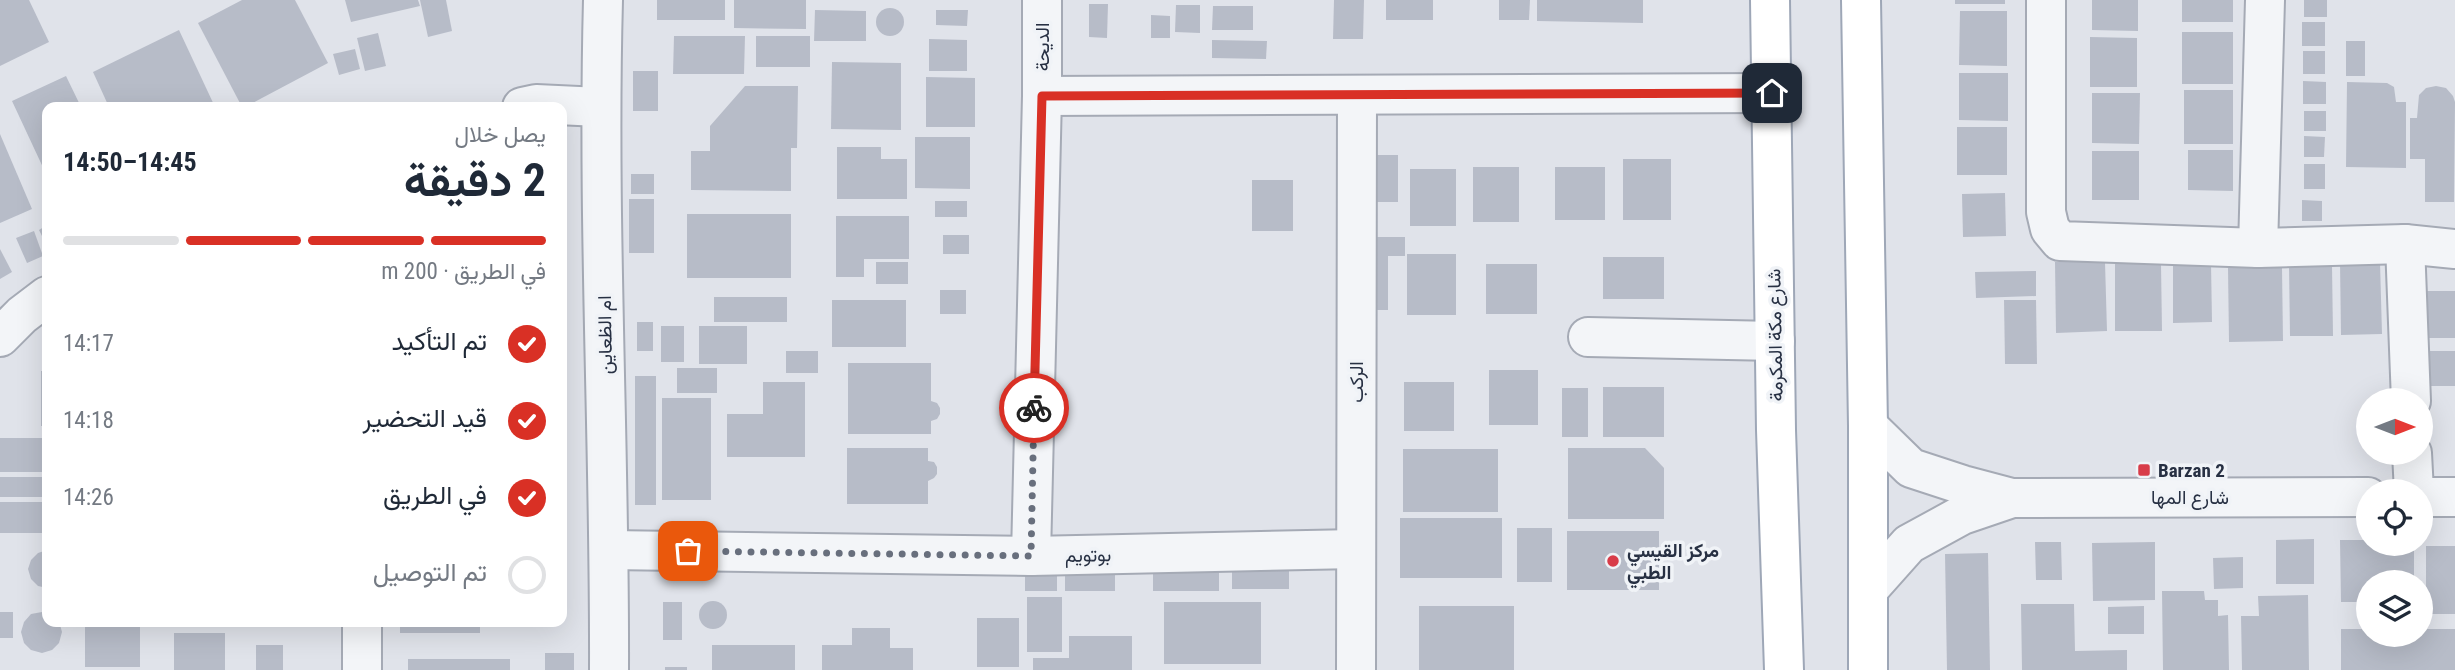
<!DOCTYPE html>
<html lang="ar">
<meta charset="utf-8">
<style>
:root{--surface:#fff;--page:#f2f2f3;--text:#1f2937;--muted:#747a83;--line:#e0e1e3;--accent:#d93025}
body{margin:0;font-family:"Roboto Condensed",Vazirmatn,sans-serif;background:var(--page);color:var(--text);direction:rtl;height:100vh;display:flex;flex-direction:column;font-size:26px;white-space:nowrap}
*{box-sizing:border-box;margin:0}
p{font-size:23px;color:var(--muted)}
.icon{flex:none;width:38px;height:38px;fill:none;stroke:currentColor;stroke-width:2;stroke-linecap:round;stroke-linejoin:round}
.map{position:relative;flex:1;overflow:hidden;direction:ltr}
.panel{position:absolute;left:42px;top:102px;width:525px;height:525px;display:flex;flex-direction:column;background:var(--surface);border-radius:14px;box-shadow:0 7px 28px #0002;direction:rtl}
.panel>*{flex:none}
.needle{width:46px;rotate:90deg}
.buttons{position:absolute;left:2356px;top:388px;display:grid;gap:14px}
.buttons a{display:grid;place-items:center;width:77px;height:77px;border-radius:50%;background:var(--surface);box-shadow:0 7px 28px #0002;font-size:35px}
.pin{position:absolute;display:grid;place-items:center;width:60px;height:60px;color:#fff;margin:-30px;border-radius:14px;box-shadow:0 4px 10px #0006}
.courier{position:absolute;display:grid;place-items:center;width:70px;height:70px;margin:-35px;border:5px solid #d93025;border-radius:50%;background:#fff;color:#222;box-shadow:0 2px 9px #0007}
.summary em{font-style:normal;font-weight:700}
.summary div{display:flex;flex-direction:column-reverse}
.summary{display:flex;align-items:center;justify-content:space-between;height:119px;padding:0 21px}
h1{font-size:46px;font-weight:700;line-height:52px}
.bar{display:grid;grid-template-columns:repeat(4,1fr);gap:10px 7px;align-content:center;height:84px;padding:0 21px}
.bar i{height:9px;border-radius:5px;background:var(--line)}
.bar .active{background:var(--accent)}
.bar p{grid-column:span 4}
ol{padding:0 21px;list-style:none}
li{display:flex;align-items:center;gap:21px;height:77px}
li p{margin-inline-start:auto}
li .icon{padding:7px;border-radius:50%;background:var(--accent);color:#fff;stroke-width:4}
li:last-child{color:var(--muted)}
li i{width:38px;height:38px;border:4px solid var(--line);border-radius:50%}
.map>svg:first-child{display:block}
.building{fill:#b7bcc8}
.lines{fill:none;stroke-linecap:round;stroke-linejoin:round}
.minor-casing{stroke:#a5aab5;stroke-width:42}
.major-casing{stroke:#9ea7b7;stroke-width:42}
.minor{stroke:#f3f5f8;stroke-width:38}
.major{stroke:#fff;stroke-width:38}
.done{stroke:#686f7d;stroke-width:7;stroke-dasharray:0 12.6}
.route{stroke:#d93025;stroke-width:9}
.poi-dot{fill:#d83c49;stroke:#f0f3f7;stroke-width:2.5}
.labels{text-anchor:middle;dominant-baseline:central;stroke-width:7;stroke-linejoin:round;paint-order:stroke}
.street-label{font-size:19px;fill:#273043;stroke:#f0f3f7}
.poi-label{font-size:19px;font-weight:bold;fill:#273043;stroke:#f0f3f7;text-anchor:start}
</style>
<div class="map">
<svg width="2455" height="670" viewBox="0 0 2455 670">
<rect width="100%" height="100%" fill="#e0e3ea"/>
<!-- building -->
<g class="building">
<path d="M0,0H29L49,42L0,66Z"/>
<path d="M242,0H295L328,63L245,107H242L198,23Z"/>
<path d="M345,0H418L420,6L351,22Z"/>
<path d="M420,0H446L452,31L428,37Z"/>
<rect x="657" y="0" width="68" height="20"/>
<path d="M734,0H806V29L734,28Z"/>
<path d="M1334,0H1364L1363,39H1333Z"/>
<rect x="1386" y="0" width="47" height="20"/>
<path d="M1499,0H1530L1529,20H1499Z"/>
<path d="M1537,0H1643V23L1537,21Z"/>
<rect x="1955" y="0" width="50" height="4"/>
<path d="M2092,0H2138V31L2092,30Z"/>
<rect x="2182" y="0" width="51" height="22"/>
<rect x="2304" y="0" width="23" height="17"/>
<path d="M1089,4H1108L1107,38L1089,37Z"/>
<path d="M1176,5H1200V33L1175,32Z"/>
<path d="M1213,6H1253V30H1212Z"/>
<circle cx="890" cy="22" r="14"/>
<path d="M815,10L866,11V41H814Z"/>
<path d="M936,10H968L967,26L936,25Z"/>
<path d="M1960,11H2007V66L1959,65Z"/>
<path d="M1151,15L1170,16V38H1151Z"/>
<rect x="2302" y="22" width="23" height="24"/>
<path d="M179,30L215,107H109L93,72Z"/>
<rect x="2182" y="32" width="51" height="52"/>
<path d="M378,33L386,66L365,71L357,38Z"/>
<path d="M674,36H745L744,74H673Z"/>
<rect x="756" y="36" width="54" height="31"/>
<path d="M2090,37L2137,38V87H2090Z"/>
<path d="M929,39L967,40V71H929Z"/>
<path d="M1212,40L1267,41L1266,59L1212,58Z"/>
<rect x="2346" y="41" width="19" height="35"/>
<path d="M355,49L360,69L339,75L333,54Z"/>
<rect x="2303" y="51" width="22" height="23"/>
<path d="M832,62L901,63V130L831,129Z"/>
<rect x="633" y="71" width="25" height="40"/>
<path d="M1959,73H2008V121L1959,120Z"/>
<path d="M66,76L81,107H47V176L12,101Z"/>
<path d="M926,77L975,78V127H926Z"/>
<path d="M2303,81L2326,82V104H2303Z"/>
<path d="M2347,82L2387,83L2394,87L2396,102H2406V168L2346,167Z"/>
<path d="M745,86H798L797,148H791V191L691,190V151H710V126Z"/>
<path d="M2436,86L2446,88L2453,96L2455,102L2454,202H2425V159H2410V118H2417L2419,95L2426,88Z"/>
<rect x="2184" y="90" width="49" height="54"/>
<path d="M2092,93H2140L2139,144L2092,143Z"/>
<rect x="2304" y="111" width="22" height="20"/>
<rect x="1957" y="127" width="50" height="48"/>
<path d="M0,134L32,209L0,223Z"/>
<path d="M2304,136L2325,137L2324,157H2304Z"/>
<path d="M915,137H970V189L915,188Z"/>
<path d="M837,147H881V159H907V199H837Z"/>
<path d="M2188,150H2233V191L2188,190Z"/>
<rect x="2092" y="151" width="47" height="49"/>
<rect x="1367" y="155" width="31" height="47"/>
<rect x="1623" y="159" width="48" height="61"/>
<rect x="2304" y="164" width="21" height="25"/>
<rect x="1473" y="167" width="46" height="55"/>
<rect x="1555" y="167" width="50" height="53"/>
<rect x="1410" y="169" width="46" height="57"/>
<rect x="631" y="174" width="23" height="20"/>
<rect x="1252" y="180" width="41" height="51"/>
<path d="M2005,193L2006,236L1963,237L1962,194Z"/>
<rect x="629" y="199" width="25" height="54"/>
<path d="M2302,200L2322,201V221H2302Z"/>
<rect x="935" y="201" width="32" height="16"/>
<rect x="687" y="214" width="104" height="64"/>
<path d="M836,216H909V259H864V277H836Z"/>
<path d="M47,225V246L39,230Z"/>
<path d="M34,231L43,256L27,263L16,238Z"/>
<rect x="943" y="235" width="26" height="19"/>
<path d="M1367,237H1405V256H1388V310H1367Z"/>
<path d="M0,249L12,272L0,279Z"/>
<rect x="1407" y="254" width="49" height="61"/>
<rect x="1603" y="257" width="61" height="42"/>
<rect x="876" y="262" width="32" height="22"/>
<path d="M2055,262H2105L2107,331L2056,333Z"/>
<path d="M2340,262H2380L2382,334L2341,335Z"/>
<path d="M2211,263L2212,322L2173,323V264Z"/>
<rect x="1486" y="264" width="51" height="50"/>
<path d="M2115,264H2161L2162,331H2115Z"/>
<path d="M2289,265H2332L2333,336H2290Z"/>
<path d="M2228,268H2282L2283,341L2229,342Z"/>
<path d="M2036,271V296L1976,298L1975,272Z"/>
<rect x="940" y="290" width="26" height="24"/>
<rect x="2424" y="291" width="31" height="47"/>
<rect x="714" y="297" width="73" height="25"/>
<rect x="832" y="300" width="74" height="47"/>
<path d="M2004,300H2036L2037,364H2005Z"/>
<rect x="637" y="322" width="16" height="29"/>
<rect x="661" y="326" width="23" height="36"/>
<rect x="699" y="326" width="48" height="38"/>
<rect x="786" y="351" width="32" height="22"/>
<rect x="2425" y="351" width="30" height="35"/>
<path d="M848,363H931V401L937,403L940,408V414L937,419L931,421V434H848Z"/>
<rect x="677" y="368" width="40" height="25"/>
<rect x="1489" y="370" width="49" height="55"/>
<rect x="41" y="371" width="6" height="55"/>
<rect x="635" y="376" width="21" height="129"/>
<path d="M763,382H805V457H727V414H763Z"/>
<rect x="1404" y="382" width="50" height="49"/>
<rect x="1603" y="387" width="61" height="50"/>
<rect x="1562" y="388" width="26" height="49"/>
<rect x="662" y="398" width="49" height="102"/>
<rect x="0" y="438" width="43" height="34"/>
<path d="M847,448H928V461L934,462L937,467V474L934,478L928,481V504H847Z"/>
<path d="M1568,448H1645L1664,468V519H1568Z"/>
<rect x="1403" y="449" width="95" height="63"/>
<rect x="0" y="477" width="43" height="20"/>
<rect x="0" y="502" width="47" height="31"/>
<rect x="1400" y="518" width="102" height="60"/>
<rect x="1517" y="528" width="35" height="54"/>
<rect x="1567" y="531" width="92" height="59"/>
<path d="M2314,539V584H2276V540Z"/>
<path d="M2340,540H2368V544H2414V583H2368V618H2364V602H2341Z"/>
<path d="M2035,542H2061L2062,580H2036Z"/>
<path d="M2155,542V600L2093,601L2092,543Z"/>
<rect x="2426" y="546" width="29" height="68"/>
<path d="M47,550V588L38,586L31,579L28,569L31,560L38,553Z"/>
<path d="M1988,553L1990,670H1947L1945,554Z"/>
<path d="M2243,557V588L2214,589L2213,558Z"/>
<rect x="1153" y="569" width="66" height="22"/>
<rect x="1232" y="569" width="57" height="20"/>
<rect x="1025" y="573" width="32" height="18"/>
<rect x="1065" y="574" width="50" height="17"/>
<path d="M2162,591H2204L2205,600H2218V616L2228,615L2229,670H2163Z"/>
<path d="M2308,595L2309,670H2242L2241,616H2259L2258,596Z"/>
<rect x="1027" y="597" width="35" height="55"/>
<circle cx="713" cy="615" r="14"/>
<rect x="663" y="602" width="19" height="38"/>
<rect x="1164" y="602" width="97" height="62"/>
<path d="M2021,604H2074L2075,651L2127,650V670H2022Z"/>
<rect x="1419" y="606" width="95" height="64"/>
<path d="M2144,606V634H2108V607Z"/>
<rect x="0" y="612" width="13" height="26"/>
<path d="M42,612L47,613V621H59L62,632L59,643L52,650L42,653L31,650L24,643L21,632L24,622L31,614Z"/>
<rect x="977" y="618" width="42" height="49"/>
<rect x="85" y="621" width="55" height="46"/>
<rect x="400" y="621" width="80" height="12"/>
<path d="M852,628H890V648H913V670H822V645H852Z"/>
<path d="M2341,629H2368V635H2420V629H2455V670H2341Z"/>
<rect x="174" y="633" width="51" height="37"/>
<path d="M1069,636H1132V670H1033V658H1069Z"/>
<rect x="256" y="645" width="27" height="25"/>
<rect x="712" y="645" width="83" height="25"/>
<rect x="545" y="653" width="29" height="17"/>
<rect x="408" y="659" width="102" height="11"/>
<rect x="665" y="667" width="22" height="3"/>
</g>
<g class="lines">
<!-- minor casing -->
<g class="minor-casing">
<g id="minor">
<path d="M603,0C597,223 610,447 609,670"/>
<path d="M2046,0V212L2050,229L2060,241L2258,248L2405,244L2455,249"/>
<path d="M1042,96L1772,93"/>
<path d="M522,107L536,104L600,107"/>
<path d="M2405,244L2411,401"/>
<path d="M2258,248L2265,0"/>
<path d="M0,337L22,315L47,296"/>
<path d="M1588,337L1775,341"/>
<path d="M1868,426L1911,468L1963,485L2012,498L2368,497"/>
<path d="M2412,453L2414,492"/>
<path d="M2420,497H2455"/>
<path d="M610,550L1031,556L1356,549"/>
<path d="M1031,556L1042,96V0"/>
<path d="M1868,590L1909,544L1962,515L2012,498"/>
<path d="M362,621V670"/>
<path d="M1356,670L1357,95"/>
</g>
</g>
<!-- major casing -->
<g class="major-casing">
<g id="major">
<path d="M1770,0L1776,430L1784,670"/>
<path d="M1861,0L1868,426V670"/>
</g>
</g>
<!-- minor -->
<use href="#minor" class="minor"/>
<!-- major -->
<use href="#major" class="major"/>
</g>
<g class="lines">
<!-- done -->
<path class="done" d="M688,551L1031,556L1034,408"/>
<!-- route -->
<path class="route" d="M1034,408L1042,96L1772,93"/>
</g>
<!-- markers -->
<g class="poi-dot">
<rect x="2137" y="463" width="14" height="14" rx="3.5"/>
<circle cx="1613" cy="561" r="7"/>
</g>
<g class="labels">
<!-- street labels -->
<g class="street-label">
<text transform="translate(1042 47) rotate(-90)">الديحة</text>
<text transform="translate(605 335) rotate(-91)">ام الظعاين</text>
<text transform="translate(1775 335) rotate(-91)">شارع مكة المكرمة</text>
<text transform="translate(1356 382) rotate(-90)">الركب</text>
<text x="2190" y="497">شارع المها</text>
<text transform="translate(1088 555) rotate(-1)">بوتويم</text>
</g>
<!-- poi labels -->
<g class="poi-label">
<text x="2158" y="470">Barzan 2</text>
<text x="1627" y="550">مركز القيسي<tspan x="1627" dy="22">الطبي</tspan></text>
</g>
</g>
</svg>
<div class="buttons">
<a><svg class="needle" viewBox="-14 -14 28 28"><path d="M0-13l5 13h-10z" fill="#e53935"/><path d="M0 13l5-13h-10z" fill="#747a83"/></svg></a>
<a><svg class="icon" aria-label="locate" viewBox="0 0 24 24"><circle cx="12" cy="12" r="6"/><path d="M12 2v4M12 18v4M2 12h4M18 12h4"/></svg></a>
<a><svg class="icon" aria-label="layers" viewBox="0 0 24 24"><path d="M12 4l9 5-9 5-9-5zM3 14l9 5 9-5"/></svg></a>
</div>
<div class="pin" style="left:688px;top:551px;background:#ea580c"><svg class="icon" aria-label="bag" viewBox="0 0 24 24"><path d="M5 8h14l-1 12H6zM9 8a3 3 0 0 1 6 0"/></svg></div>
<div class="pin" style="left:1772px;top:93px;background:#1f2937"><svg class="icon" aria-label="home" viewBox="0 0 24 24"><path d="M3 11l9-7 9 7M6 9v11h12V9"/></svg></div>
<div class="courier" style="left:1034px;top:408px"><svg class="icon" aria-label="bike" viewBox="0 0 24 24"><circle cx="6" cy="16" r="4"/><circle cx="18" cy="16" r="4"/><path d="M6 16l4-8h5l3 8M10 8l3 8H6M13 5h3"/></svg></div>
<section class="panel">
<div class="summary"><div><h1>2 دقيقة</h1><p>يصل خلال</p></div><em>14:45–14:50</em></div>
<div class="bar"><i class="active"></i><i class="active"></i><i class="active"></i><i></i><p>في الطريق · 200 m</p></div>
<ol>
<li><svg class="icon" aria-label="check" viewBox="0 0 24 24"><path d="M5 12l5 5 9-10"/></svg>تم التأكيد<p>14:17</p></li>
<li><svg class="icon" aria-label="check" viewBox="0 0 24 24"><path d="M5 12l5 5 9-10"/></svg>قيد التحضير<p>14:18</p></li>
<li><svg class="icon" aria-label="check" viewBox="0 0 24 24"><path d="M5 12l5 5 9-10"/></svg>في الطريق<p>14:26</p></li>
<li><i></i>تم التوصيل</li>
</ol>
</section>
</div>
